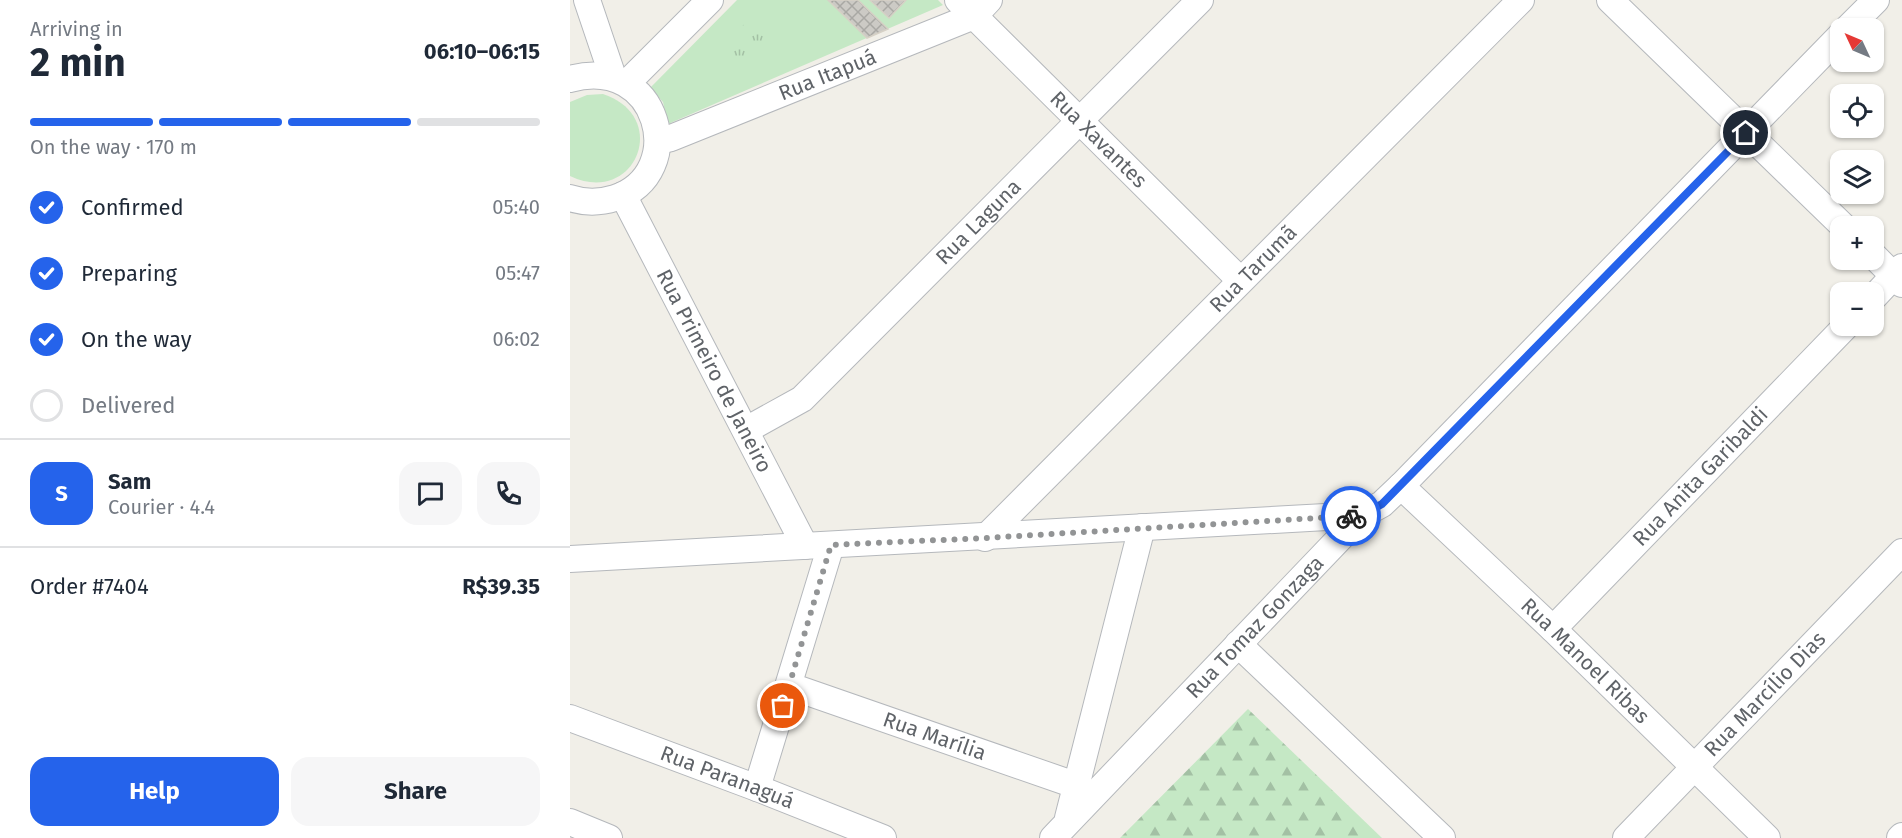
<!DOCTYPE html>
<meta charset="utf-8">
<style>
:root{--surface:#fff;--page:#f6f6f7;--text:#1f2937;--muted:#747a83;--line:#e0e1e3;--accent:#2563eb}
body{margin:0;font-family:"Fira Sans",sans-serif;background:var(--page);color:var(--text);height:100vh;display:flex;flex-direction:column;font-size:22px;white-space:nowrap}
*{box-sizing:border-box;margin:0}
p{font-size:20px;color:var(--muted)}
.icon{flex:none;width:33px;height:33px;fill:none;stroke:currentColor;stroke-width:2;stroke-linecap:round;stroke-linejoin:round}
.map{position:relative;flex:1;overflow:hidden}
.details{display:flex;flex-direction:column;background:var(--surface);width:570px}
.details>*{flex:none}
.needle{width:39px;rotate:314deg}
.buttons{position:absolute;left:1260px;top:18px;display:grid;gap:12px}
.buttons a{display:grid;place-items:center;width:54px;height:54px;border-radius:12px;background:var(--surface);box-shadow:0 2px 4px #0004;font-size:30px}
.pin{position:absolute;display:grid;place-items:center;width:51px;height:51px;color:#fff;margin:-26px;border:3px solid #fff;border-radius:50%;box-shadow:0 2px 6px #0007}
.courier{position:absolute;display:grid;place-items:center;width:60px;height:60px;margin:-30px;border:4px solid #2563eb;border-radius:50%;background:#fff;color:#222;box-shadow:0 2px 8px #0007}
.summary em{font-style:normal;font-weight:700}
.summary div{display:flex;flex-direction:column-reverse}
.summary{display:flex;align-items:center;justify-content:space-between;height:102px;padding:0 30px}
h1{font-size:39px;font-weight:700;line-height:45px}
.bar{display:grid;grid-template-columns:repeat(4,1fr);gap:9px 6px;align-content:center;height:72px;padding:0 30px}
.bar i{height:8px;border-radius:4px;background:var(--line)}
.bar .current{background:var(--accent)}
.bar p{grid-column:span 4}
.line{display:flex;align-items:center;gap:15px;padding:0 30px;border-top:2px solid var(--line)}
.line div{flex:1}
.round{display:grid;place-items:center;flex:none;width:63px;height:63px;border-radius:18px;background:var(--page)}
ol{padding:0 30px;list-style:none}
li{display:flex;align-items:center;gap:18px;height:66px}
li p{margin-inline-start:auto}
li .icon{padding:6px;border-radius:50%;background:var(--accent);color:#fff;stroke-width:4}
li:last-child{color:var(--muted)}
li i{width:33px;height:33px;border:3px solid var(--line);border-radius:50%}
.button{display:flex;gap:12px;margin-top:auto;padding:12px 30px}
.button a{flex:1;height:69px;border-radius:18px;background:var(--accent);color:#fff;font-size:24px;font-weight:700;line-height:69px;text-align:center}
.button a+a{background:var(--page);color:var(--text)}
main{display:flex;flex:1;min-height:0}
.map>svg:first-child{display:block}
.grass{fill:#c5e8c5}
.forest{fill:url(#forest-firs)}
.park{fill:url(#park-tufts)}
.building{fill:url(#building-cross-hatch);stroke:#d6d1c6;stroke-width:1.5}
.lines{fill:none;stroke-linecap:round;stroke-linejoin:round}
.minor-casing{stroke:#b5b8bc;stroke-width:28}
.minor{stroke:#fff;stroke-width:26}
.done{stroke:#929495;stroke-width:6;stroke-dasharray:0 10.8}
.route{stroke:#2563eb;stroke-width:8}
.labels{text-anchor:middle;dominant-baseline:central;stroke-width:4.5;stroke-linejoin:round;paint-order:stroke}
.street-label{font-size:21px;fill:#5f6368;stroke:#fff}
</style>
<main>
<section class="details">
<div class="summary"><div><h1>2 min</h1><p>Arriving in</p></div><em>06:10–06:15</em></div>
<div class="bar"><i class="current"></i><i class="current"></i><i class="current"></i><i></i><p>On the way · 170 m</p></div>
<ol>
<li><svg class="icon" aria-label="check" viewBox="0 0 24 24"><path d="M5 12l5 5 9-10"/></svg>Confirmed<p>05:40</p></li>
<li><svg class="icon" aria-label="check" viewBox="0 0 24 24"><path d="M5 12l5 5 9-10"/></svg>Preparing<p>05:47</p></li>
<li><svg class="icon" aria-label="check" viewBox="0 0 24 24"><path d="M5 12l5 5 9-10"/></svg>On the way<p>06:02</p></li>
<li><i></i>Delivered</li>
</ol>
<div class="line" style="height:108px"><b class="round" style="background:var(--accent);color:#fff">S</b><div><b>Sam</b><p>Courier · 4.4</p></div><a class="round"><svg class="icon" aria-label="chat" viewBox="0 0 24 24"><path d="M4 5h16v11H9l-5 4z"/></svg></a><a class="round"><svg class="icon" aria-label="phone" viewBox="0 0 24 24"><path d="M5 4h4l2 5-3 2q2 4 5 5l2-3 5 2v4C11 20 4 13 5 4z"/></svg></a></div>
<div class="line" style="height:78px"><div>Order #7404</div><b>R$39.35</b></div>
<div class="button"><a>Help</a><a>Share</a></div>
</section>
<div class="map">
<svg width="1332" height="838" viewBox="0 0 1332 838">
<defs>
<pattern id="forest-firs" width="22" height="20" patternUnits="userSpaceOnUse" patternTransform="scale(1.5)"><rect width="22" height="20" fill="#c5e8c5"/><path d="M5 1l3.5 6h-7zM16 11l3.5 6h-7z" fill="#a3c0a4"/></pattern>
<pattern id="park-tufts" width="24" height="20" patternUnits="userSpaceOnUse" patternTransform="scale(1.5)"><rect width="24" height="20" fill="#c5e8c5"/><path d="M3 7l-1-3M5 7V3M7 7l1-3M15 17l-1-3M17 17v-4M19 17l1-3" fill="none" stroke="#a3c0a4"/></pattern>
<pattern id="building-cross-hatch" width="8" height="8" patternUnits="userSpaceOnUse" patternTransform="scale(1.5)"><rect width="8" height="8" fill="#cccac5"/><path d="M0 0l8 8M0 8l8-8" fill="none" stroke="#a9a8a4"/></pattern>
</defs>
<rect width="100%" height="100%" fill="#f1efe8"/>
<!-- grass -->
<g class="grass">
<path d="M167,0H368L373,5L98,124L93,102L80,88Z"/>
<path d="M33,94C102,117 65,207 0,176V102L17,95Z"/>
</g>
<!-- forest -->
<path class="forest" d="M678,709L812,838H550Z"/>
<!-- park -->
<path class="park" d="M180,19L200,40L173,65L153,44Z"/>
<!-- building -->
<g class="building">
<path d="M258,0H288L318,29L297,38Z"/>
<path d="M300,0H336L319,18Z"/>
</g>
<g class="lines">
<!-- minor casing -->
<g class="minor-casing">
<g id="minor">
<path d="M17,0L43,77"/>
<path id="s1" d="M388,0L670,280"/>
<path d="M1040,0L1273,226"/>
<path d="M1278,28L1306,0"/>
<path d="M0,79C89,54 120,173 45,198C29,203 15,203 0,198"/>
<path d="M57,83L140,0"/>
<path id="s2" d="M88,141L101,138L404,16L419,0"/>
<path id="s3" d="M53,195L235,546"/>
<path d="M1304,256L1332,284"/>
<path d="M1304,297L1332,267"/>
<path id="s4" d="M176,430L232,399L630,0"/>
<path id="s5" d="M831,486L983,629L1197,838"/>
<path id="s6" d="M415,538L951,0"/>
<path d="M0,559L792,515"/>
<path id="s7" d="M983,629L1276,326"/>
<path d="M668,644L872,838"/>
<path id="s8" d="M220,686L508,786"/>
<path id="s9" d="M0,718L187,788L313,838"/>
<path d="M187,788L261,545"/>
<path d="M498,818L572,527"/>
<path d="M0,822L39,838"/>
<path id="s10" d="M483,838L792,515L812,504L831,486L1270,36"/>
<path id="s11" d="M1056,838L1332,552"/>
<path d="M1330,838L1332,836"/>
</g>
</g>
<!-- minor -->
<use href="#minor" class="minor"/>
</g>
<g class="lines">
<!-- done -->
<path class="done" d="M213,706L261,545L415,538L781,516"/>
<!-- route -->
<path class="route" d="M781,516L792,515L812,504L1176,133"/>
</g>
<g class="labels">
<!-- street labels -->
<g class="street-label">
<text stroke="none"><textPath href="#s2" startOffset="182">Rua Itapuá</textPath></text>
<text stroke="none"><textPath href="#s1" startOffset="198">Rua Xavantes</textPath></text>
<text stroke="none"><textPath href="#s4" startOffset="314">Rua Laguna</textPath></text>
<text stroke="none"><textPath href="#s6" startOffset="380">Rua Tarumã</textPath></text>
<text stroke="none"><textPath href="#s3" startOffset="198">Rua Primeiro de Janeiro</textPath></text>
<text stroke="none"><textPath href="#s7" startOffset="212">Rua Anita Garibaldi</textPath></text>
<text stroke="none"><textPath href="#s10" startOffset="292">Rua Tomaz Gonzaga</textPath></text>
<text stroke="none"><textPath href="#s5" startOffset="254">Rua Manoel Ribas</textPath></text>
<text stroke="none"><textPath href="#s11" startOffset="200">Rua Marcílio Dias</textPath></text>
<text stroke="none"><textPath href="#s8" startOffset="153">Rua Marília</textPath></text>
<text stroke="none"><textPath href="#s9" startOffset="168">Rua Paranaguá</textPath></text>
</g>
</g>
</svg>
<div class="buttons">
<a><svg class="needle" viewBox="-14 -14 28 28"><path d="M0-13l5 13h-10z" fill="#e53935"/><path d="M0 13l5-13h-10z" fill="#747a83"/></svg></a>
<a><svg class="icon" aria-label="locate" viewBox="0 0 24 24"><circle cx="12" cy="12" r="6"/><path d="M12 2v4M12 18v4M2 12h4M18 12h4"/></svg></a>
<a><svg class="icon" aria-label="layers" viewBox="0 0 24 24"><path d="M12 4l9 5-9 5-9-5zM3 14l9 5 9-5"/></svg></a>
<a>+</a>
<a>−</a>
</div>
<div class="pin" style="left:213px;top:706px;background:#ea580c"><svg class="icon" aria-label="bag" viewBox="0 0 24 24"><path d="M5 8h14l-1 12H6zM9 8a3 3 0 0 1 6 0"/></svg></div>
<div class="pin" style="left:1176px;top:133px;background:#1f2937"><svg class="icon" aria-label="home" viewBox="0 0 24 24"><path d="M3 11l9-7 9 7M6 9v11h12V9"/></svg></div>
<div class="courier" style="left:781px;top:516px"><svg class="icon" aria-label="bike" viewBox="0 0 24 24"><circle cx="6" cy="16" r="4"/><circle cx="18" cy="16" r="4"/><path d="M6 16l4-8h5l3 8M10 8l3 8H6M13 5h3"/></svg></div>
</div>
</main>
